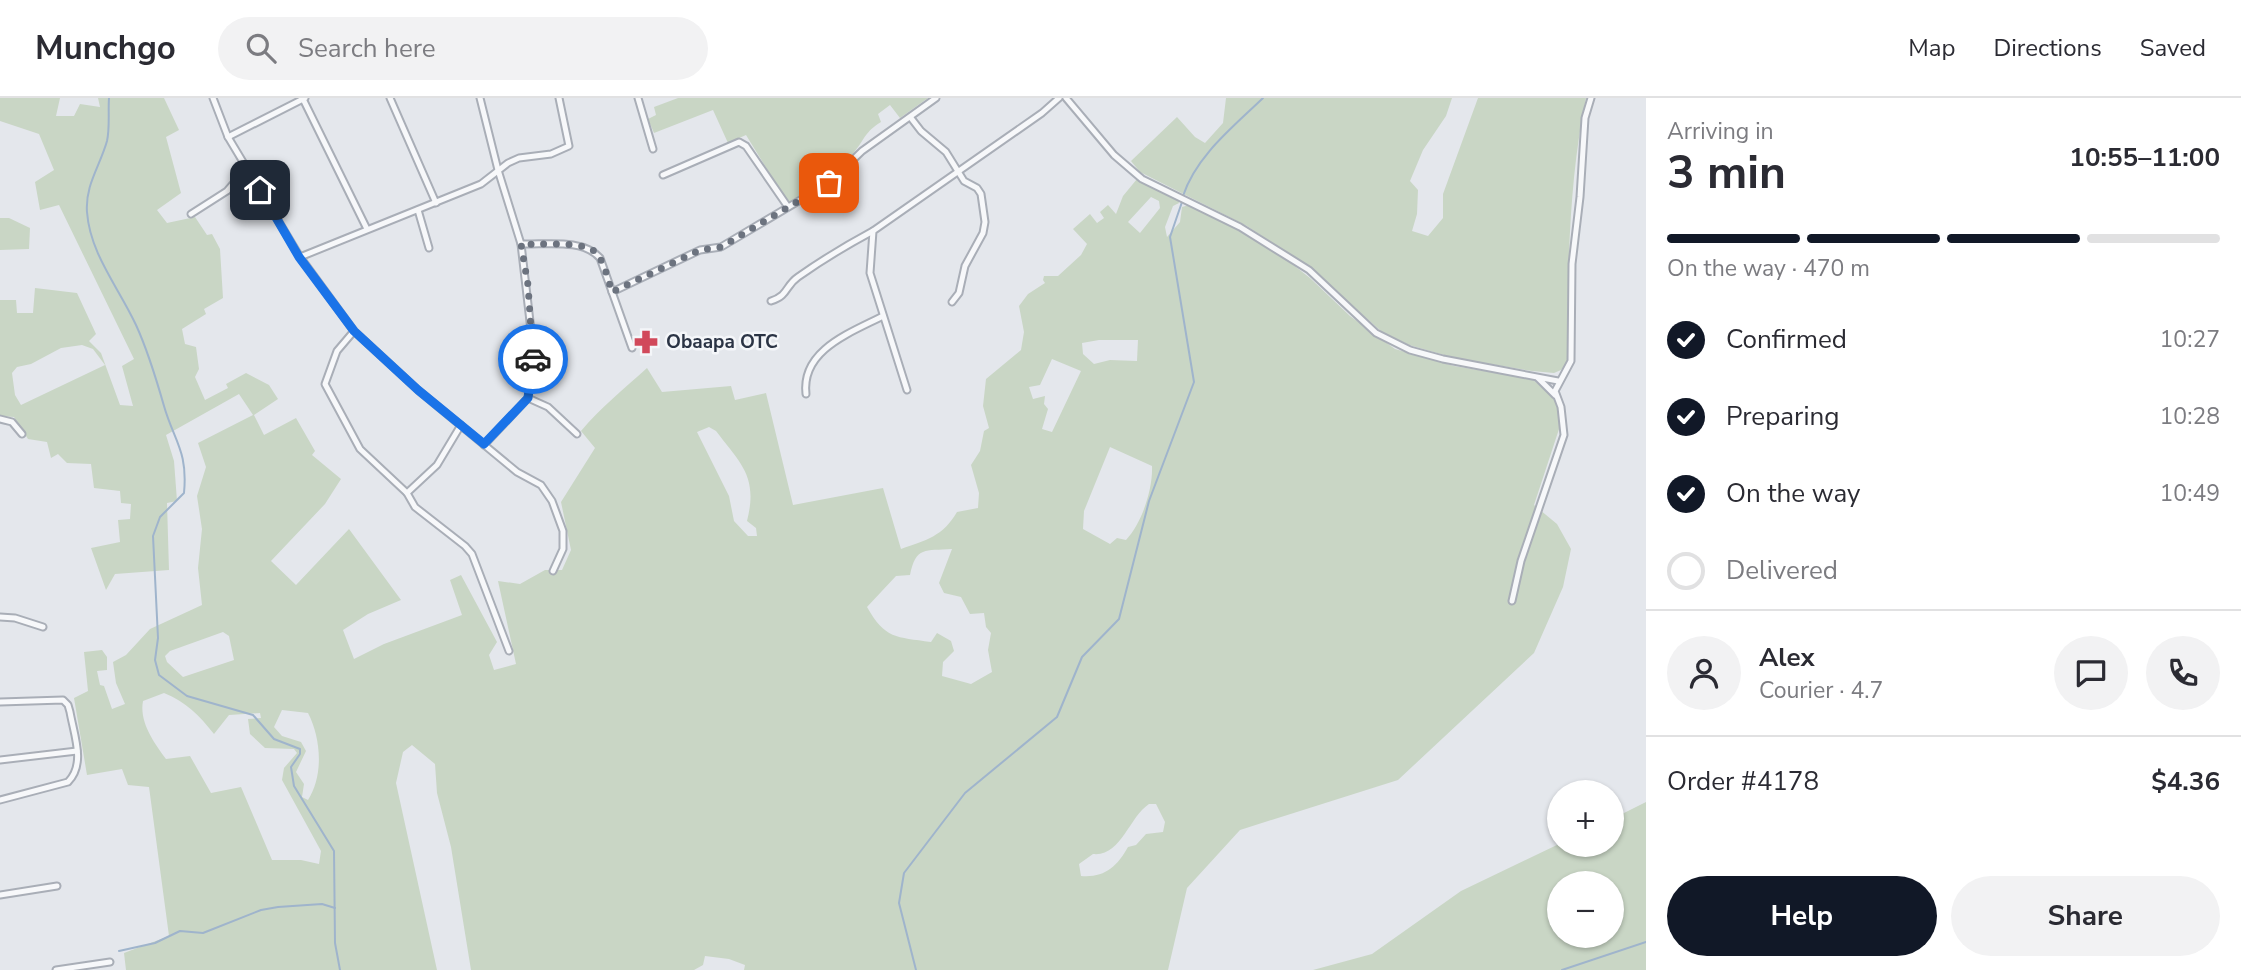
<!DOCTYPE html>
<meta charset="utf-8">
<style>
:root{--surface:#fff;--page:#f2f2f3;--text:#2b2b33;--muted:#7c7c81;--line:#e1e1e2;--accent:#111827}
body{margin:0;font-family:"Nunito Sans",sans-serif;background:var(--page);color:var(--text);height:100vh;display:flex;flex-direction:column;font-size:26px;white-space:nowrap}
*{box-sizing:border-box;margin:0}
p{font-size:23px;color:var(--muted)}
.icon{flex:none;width:38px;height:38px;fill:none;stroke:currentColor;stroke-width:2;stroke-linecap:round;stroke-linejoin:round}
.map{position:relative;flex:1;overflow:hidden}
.drawer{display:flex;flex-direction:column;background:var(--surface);width:595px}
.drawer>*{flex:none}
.fabs{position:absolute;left:1547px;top:682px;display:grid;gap:14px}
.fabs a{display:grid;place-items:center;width:77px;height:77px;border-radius:50%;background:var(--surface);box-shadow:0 2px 5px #0004;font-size:35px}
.pin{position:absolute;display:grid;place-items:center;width:60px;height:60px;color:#fff;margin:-30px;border-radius:14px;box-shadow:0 4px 10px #0006}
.courier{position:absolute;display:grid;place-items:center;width:70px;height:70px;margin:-35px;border:5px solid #1a73e8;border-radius:50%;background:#fff;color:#222;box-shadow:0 2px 9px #0007}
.head em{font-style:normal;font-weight:700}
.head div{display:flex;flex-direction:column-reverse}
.head{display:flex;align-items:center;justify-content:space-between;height:119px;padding:0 21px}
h1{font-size:46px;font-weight:700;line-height:52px}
.bar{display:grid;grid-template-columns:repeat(4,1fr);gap:10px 7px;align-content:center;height:84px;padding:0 21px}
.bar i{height:9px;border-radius:5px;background:var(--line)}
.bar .selected{background:var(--accent)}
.bar p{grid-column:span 4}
.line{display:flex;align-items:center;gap:18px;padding:0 21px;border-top:2px solid var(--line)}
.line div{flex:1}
.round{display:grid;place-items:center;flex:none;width:74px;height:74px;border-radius:37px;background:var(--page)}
ol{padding:0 21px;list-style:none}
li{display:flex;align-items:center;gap:21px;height:77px}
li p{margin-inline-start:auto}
li .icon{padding:7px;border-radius:50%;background:var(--accent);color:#fff;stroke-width:4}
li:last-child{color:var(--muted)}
li i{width:38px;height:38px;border:4px solid var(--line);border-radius:50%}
.primary-button{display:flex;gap:14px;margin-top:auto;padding:14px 21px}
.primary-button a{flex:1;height:80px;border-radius:42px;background:var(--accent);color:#fff;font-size:28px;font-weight:700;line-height:80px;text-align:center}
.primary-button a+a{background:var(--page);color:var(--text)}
header{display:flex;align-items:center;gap:42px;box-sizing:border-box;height:98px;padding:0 35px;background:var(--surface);border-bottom:2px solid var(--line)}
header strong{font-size:33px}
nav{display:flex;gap:38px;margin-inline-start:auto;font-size:24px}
.search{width:490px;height:63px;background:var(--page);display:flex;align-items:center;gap:18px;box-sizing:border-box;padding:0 24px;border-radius:38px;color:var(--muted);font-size:26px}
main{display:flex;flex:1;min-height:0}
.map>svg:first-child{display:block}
.green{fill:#c9d6c5;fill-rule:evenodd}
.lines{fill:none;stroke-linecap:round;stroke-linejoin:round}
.stream{stroke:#9fb4cc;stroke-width:2}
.minor-casing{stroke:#a9aeb7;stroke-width:9}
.minor{stroke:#f7f8fa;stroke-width:5}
.done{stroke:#6c737f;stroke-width:7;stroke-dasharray:0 12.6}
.route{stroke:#1a73e8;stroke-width:9}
.labels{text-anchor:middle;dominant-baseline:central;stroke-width:5;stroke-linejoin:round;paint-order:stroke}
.poi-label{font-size:19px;font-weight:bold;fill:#2b3445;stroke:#f4f6f9;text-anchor:start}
</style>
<header>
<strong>Munchgo</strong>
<div class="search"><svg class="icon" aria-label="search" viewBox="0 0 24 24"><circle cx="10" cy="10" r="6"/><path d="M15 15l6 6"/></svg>Search here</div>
<nav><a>Map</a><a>Directions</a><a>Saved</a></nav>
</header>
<main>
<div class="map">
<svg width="1646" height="872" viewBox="0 0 1646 872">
<rect width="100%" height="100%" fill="#e4e7ec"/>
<!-- green -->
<g class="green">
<path d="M0,0H60L56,18H74L80,6L100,9L98,0H164L179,32L166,39L181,95L157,112L167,125L195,119L207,137L212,136L220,151L223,200L204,211L206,216L182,231L185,246L196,249L199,271L195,279L205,302L228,290L226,286L246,275L269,287L278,301L254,317L264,337L296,320L315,353L312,357L341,381L325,406L271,463L296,487L349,431L401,502L368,516L343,532L354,561L384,546L462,517L450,482L461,477L497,544L489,557L494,572L516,566L498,483L520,486L545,472H562L571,452L561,404L595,350L581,333C602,308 623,292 647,270L662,294L731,288L735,302L766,295L793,407L883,390L901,451C927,442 943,438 957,414L978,410L979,395L971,367L980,353L984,333L989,330L983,308L986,281L1021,252L1024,234L1019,208L1028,196L1045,185L1043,182L1044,178H1058L1081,157L1087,146L1073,131L1090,116L1097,125L1104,120L1100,114L1108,107L1116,116L1123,98L1137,81L1178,101L1179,105L1173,108L1165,129L1167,139L1180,124L1182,109L1189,107L1235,130L1287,162L1310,180L1350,218L1395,251L1454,268L1532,281L1544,291L1554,300L1560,312L1561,325L1534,407L1557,426L1571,451L1563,489L1534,555L1398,682L1240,732L1187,790L1168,872H744L745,867L729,861L705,858L703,867L694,872H471L451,749L437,695L435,666L412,647L403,654L396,685L437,872H126L124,855L169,838L149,689L128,687L122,671L87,677L74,600L88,593L84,554L102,552L107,559V572L97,573L100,587L104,588L112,611L125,606L116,585L113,564L126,557L150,531L202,507L198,470L202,431L197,398L206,369L198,345L253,317L239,296L166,337L174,363L177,403L167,405L169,472L115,476L106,492L91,450L120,444L118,422L130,421L131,406L121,405L120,393L94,390L91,366L67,365L58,356L51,360L47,344L28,341L14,319L0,318V202H16L17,215H33L35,190L77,195L96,236L89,243L101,255L120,307L133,308L122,268L134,261L59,107L40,112L35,84L54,72L39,36L0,23ZM1151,99L1159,103L1160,110L1140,135L1128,124ZM1099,242H1138L1137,263L1110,262L1094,266L1083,256L1082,245ZM82,247L93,251L105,267L21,307L15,297L12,275L17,269L31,266L61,250ZM1052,261L1081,273L1052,334L1042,331L1048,311L1044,306L1045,298L1033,301L1029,289L1040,287ZM709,329L716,333C742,367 758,379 747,423L756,430L757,438H748L734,423L729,398L697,334ZM1110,349L1152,368C1153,391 1142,425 1126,442L1117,440L1110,446L1083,431L1084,413ZM952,451L939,485L944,495L961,499L970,516L984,515L986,529L991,535L988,552L992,574L971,586L942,578L943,564L954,553L951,543L937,535L931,544C896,539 885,541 867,509L896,478L910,477C916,448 925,453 952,451ZM223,534L229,538L234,562L183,579L167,564L165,558L170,553ZM164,595C186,604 199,617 214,636L229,617L260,615L261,620L248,621L250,636L265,650L294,651L297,655L284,670L282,682L321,753L319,766L301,762H272L241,689L211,695L190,658L166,661C154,645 139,624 143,603ZM282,612L308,615C321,640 324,677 308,702L302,699L304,686L296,674L306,653L301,644L282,638L274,629ZM1149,706H1156L1165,724L1163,734L1146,736L1136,747L1128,749C1117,769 1104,780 1081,778L1079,766L1093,756C1121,759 1129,719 1149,706Z"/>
<path d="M678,0H928L900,20L890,7L878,16L881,24C865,34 866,39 855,53C841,73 809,92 788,105L746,37L728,45L713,12L654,35L648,21L656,17L654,9Z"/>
<path d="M1226,0H1452L1446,18L1423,52L1410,83L1418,92L1417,116L1412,133L1428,138L1443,120V96L1478,0H1586C1568,86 1568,177 1567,265L1561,272L1554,275L1532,273L1455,260L1409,247L1382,234L1310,170L1247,128L1140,74L1131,63L1177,19L1195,39L1205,45L1223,25Z"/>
<path d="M0,120H9L30,130L29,151L0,152Z"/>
<path d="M1646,704V872H1313L1372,856L1461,793L1559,746L1612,747V721ZM1559,786H1612V838H1559Z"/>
</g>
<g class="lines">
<!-- stream -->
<g class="stream">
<path d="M109,0C108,13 110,30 107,43C100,68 85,87 87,114C90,156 119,190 136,227C148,253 156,280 164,308C174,343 188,353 184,395L160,419L153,438L158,540L155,562L159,577L187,598L253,617L274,641L300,651V656L291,669L294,688L334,753L335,845L340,872"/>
<path d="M1183,98C1196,58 1233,29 1263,0"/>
<path d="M119,853L155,845L180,833L203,835L261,812L278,809L322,806L335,810"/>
<path d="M916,872L899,805L904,775L965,695L1057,619L1082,559L1119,521L1149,403L1194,284L1170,139L1182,104"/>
<path d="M1562,872L1646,844"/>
</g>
<!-- minor casing -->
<g class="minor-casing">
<g id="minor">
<path d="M213,0L228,39L300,159L354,233L418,292L517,374L541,387L552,403L563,433V451L553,473"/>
<path d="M390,0L436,105"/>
<path d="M480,0L498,72L521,146L534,258L528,300L484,347"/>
<path d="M638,0L653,51"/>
<path d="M1066,0L1114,57L1142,81L1240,129L1309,172L1376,235L1410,252L1443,261L1558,283"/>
<path d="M303,1L367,131"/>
<path d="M911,20L921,33L946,54L964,83L977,90L981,96L985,124L983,135L965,168L959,195L952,204"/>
<path d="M228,39L305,0"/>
<path d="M663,77L739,44L746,48L788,109"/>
<path d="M418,112L429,150"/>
<path d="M191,116L227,93L247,70"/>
<path d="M521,146C545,147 583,140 600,160L632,250"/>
<path d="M300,159L481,86L508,65L519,60L551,56L569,48L559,0"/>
<path d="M612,194L700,152L721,149L829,85L862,53L936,0"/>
<path d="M771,203C789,197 785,188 798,179C822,162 847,147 873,133"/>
<path d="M354,233L337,253L325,286L360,351L407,395"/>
<path d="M1538,280L1555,297"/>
<path d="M907,292L870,175L873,133L1042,15L1059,0"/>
<path d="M806,296C801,252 850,235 883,218"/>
<path d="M528,300L548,309L577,336"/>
<path d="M0,321L12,324L22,336"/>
<path d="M461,327L437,367L407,395L415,409L465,448L472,456L509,553"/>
<path d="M1512,503L1521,463L1564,337L1561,309L1555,293L1571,263L1572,166L1580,99L1585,20L1591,0"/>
<path d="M0,519L15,520L43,529"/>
<path d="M0,604L63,602L68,607L70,614C74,637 86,666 68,684L0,702"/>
<path d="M0,662L77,653"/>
<path d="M0,797L57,788"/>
<path d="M56,872L110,864"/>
</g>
</g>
<!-- minor -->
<use href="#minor" class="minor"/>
</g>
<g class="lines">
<!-- done -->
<path class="done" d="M533,261L528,187L521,146C538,147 581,143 594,153C604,161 608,182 612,194L700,152L721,149L829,85"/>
<!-- route -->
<path class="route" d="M260,92L299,159L354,233L418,292L484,346L528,300L533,261"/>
</g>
<!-- icons -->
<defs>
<g id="pharmacy-bare" transform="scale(1.89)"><path d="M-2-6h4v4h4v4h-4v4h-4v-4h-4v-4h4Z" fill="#d1495b" stroke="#f4f6f9" stroke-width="2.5" paint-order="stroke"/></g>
</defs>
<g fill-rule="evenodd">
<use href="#pharmacy-bare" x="646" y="244"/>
</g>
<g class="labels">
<!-- poi labels -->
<g class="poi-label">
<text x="666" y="244">Obaapa OTC</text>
</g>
</g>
</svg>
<div class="fabs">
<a>+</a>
<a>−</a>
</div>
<div class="pin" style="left:829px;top:85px;background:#ea580c"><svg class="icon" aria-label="bag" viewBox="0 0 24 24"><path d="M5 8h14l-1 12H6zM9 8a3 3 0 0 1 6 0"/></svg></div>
<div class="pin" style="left:260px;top:92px;background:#1f2937"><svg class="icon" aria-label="home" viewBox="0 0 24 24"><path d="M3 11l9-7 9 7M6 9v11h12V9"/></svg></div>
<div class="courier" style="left:533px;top:261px"><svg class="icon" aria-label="car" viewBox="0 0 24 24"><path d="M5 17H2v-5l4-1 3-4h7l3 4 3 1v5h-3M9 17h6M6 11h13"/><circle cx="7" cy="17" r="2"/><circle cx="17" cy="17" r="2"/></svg></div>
</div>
<section class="drawer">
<div class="head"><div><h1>3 min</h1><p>Arriving in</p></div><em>10:55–11:00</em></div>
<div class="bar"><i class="selected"></i><i class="selected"></i><i class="selected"></i><i></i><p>On the way · 470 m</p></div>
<ol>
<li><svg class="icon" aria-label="check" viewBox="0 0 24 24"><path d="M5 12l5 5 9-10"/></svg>Confirmed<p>10:27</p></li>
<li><svg class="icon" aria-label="check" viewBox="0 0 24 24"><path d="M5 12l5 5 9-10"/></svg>Preparing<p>10:28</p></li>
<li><svg class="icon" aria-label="check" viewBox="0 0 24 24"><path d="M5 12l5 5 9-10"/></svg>On the way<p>10:49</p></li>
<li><i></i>Delivered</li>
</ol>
<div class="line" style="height:126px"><a class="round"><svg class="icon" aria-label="person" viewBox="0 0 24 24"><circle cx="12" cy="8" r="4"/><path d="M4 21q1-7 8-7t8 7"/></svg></a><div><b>Alex</b><p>Courier · 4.7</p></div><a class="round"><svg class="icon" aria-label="chat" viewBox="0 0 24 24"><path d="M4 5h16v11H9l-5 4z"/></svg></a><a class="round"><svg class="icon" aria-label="phone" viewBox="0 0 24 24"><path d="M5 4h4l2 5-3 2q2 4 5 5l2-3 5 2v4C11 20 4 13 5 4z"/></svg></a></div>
<div class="line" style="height:91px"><div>Order #4178</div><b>$4.36</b></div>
<div class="primary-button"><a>Help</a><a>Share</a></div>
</section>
</main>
